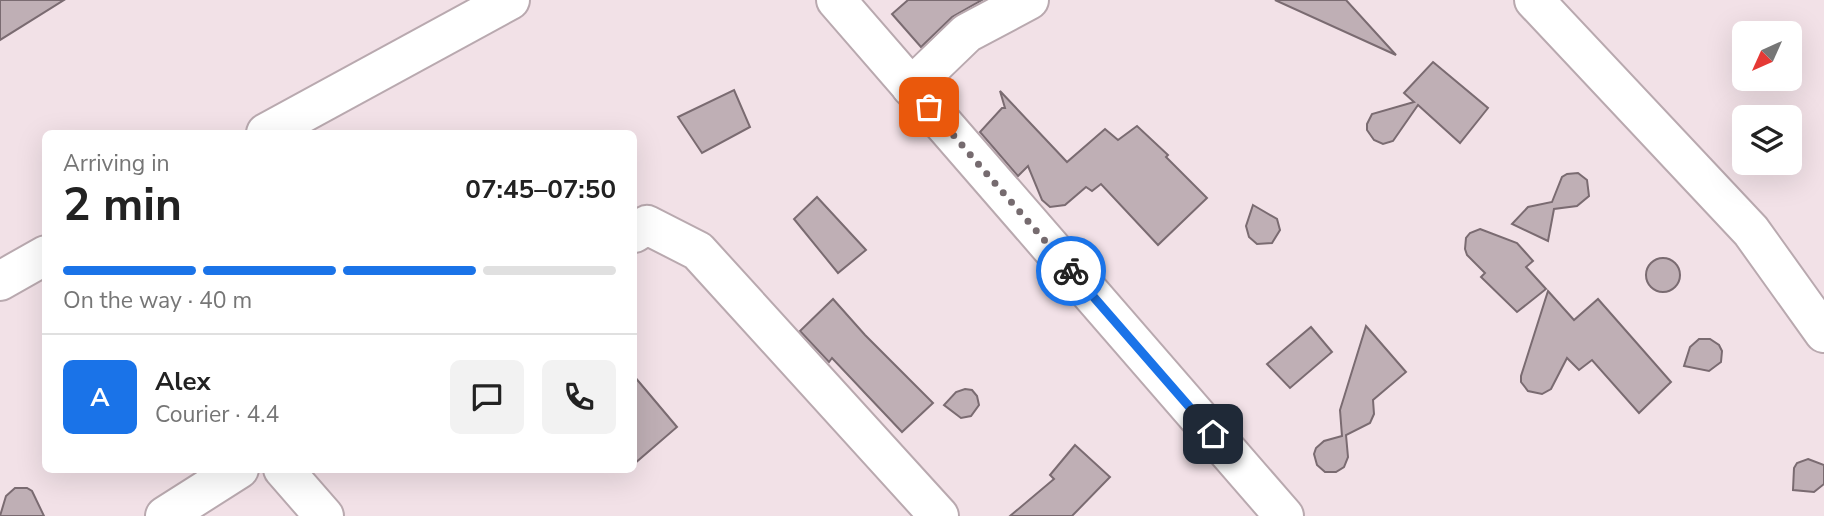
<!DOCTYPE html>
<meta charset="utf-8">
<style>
:root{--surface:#fff;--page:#f2f2f2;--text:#222;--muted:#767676;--line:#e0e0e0;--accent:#1a73e8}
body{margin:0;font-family:"Nunito Sans",sans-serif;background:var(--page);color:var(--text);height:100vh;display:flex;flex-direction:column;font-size:26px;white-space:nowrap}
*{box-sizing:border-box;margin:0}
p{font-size:23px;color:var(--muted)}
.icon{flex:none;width:38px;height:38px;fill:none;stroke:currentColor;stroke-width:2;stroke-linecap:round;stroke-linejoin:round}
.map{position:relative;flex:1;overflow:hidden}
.side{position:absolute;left:42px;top:130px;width:595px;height:343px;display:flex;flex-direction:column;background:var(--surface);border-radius:10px;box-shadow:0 7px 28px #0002}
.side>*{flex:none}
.needle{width:46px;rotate:225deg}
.buttons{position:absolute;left:1732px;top:21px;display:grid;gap:14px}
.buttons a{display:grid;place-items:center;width:70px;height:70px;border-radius:10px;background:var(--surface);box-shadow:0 7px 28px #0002;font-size:35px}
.pin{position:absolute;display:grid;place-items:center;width:60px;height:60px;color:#fff;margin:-30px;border-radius:14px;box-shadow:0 4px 10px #0006}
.courier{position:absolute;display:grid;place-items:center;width:70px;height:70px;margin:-35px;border:5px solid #1a73e8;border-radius:50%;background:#fff;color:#222;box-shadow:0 2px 9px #0007}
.head em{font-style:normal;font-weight:700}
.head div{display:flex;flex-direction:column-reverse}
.head{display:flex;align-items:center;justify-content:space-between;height:119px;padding:0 21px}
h1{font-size:46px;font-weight:700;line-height:52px}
.bar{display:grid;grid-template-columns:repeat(4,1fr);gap:10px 7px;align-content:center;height:84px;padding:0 21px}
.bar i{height:9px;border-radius:5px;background:var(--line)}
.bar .active{background:var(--accent)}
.bar p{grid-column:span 4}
.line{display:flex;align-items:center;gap:18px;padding:0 21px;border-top:2px solid var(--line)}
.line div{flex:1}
.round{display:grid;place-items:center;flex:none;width:74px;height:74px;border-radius:10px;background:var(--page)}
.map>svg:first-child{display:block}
.building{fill:#bfafb5;stroke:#7a6b71;stroke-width:2}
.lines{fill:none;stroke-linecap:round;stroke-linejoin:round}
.minor-casing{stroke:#b9a9af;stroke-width:42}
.minor{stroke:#fff;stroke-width:38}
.done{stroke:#766b6f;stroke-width:7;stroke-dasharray:0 12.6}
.route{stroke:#1a73e8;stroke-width:9}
</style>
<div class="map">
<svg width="1824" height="516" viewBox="0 0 1824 516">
<rect width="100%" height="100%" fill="#f2e1e7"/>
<!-- building -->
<g class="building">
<path d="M0,0H64L0,40Z"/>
<path d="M908,0H982L952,17L921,47L892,14Z"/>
<path d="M1275,0H1346L1396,55Z"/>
<path d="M1433,62L1488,108L1460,143L1418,105L1393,141L1383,144L1374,140L1367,130V124L1372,114L1414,102L1404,93Z"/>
<path d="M734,90L750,127L702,153L678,117Z"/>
<path d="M1000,91L1067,162L1105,129L1118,140L1137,126L1168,155L1166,157L1207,198L1158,245L1101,184L1092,191L1086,187L1065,205L1050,207L1042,200L1028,166L1018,176L980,132L1002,108H1005Z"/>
<path d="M1578,173L1587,180L1589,196L1577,206L1554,209L1548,241L1512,224L1528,207L1552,202L1562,177L1567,174Z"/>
<path d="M817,197L866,250L838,273L794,219Z"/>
<path d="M1253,205L1277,219L1280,230L1272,243L1257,244L1249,237L1246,226Z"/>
<path d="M1480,229L1517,243L1533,261L1526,267L1546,289L1517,312L1481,277L1485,273L1467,255L1465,249L1466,238L1470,233Z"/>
<circle cx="1663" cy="275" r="17"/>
<path d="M1548,291L1574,320L1598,299L1671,382L1639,413L1592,360L1579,370L1567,358L1551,389L1542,394L1528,391L1521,382V376Z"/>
<path d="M833,299L865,335L933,403L902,432L832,358L829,362L800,331Z"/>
<path d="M1366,326L1406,372L1373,400L1374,414L1370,423L1346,435L1348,457L1344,467L1336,472H1325L1317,465L1314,454L1316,448L1324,441L1342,436L1340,410Z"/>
<path d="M1311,327L1332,352L1290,388L1267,364Z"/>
<path d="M1699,339H1710L1719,345L1722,351L1721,362L1709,371L1684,366L1690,347Z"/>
<path d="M634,376L677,427L634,464Z"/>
<path d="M965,389L972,390L977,396L979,405L971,416L961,418L944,405L956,392Z"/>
<path d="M1075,445L1110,477L1072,516H1010L1054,479L1050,475Z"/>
<path d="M1808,459L1824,465V484L1814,492L1793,490L1794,468L1797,463Z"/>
<path d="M15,488H27L32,491L44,516H0L6,496Z"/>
</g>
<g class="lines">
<!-- minor casing -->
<g class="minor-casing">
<g id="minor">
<path d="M836,0L1284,516"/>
<path d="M1534,0L1751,231L1824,333"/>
<path d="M911,87L967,33L1029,0"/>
<path d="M266,133L510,0"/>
<path d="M634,233L647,225L698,251L939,516"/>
<path d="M0,281L46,255"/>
<path d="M283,469L324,516"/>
<path d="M165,516L239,469"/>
</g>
</g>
<!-- minor -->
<use href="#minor" class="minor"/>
</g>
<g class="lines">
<!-- done -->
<path class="done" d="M929,107L1071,271"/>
<!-- route -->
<path class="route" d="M1071,271L1213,434"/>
</g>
</svg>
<div class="buttons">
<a><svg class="needle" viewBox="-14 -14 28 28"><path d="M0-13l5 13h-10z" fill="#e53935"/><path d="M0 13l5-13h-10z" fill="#767676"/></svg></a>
<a><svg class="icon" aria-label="layers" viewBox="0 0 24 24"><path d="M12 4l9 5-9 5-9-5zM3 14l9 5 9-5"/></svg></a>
</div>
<div class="pin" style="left:929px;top:107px;background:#ea580c"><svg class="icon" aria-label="bag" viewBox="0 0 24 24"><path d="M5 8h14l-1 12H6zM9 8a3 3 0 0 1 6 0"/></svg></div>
<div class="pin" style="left:1213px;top:434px;background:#1f2937"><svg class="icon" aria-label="home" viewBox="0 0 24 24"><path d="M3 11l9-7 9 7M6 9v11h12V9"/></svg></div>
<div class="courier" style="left:1071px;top:271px"><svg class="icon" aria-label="bike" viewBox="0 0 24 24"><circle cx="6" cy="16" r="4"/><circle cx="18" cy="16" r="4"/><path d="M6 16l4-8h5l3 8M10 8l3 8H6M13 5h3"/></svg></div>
<section class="side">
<div class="head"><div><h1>2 min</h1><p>Arriving in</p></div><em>07:45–07:50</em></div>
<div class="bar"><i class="active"></i><i class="active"></i><i class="active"></i><i></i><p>On the way · 40 m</p></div>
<div class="line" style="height:126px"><b class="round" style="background:var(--accent);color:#fff">A</b><div><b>Alex</b><p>Courier · 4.4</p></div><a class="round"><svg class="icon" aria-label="chat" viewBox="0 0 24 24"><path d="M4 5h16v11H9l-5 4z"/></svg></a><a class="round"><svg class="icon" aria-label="phone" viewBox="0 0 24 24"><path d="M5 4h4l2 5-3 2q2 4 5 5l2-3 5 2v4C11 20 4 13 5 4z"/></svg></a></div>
</section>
</div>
